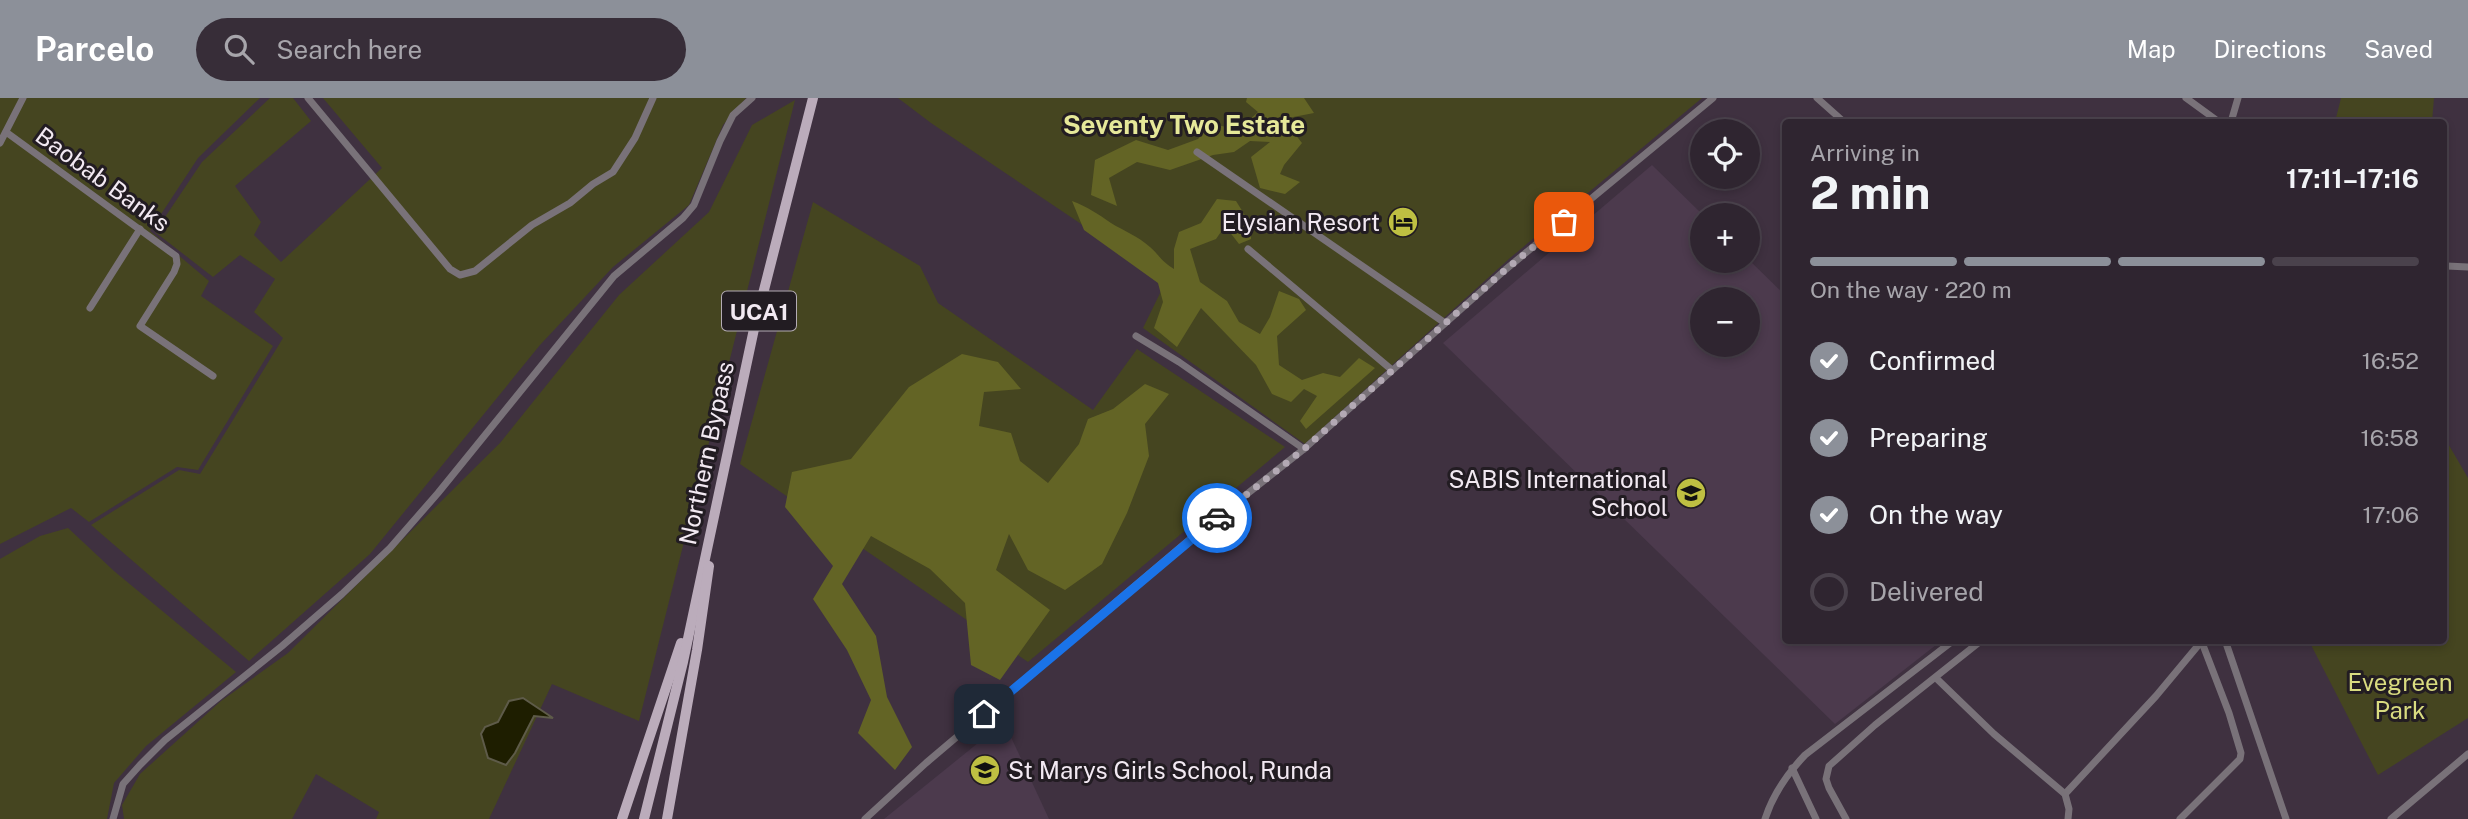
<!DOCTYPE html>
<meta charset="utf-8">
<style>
:root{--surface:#2f2530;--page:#372d38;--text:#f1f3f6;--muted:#a7a5ab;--line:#4a424c;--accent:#8c9099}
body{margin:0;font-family:"Public Sans",sans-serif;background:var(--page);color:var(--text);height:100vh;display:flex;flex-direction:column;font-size:26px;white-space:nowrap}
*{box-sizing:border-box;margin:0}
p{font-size:23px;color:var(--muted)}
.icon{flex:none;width:38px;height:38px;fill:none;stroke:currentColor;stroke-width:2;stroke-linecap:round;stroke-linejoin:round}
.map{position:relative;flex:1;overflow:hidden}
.panel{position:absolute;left:1782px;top:21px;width:665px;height:525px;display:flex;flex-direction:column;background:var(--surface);border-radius:7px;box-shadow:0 4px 10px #0003,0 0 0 2px var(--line)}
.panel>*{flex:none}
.controls{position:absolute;left:1690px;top:21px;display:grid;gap:14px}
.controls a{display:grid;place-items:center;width:70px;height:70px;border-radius:50%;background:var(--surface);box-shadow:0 4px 10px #0003,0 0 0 2px var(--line);font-size:35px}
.pin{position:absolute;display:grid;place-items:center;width:60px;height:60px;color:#fff;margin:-30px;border-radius:14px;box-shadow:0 4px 10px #0006}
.courier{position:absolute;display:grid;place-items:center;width:70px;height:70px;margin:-35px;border:5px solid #1a73e8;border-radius:50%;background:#fff;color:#222;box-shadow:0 2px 9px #0007}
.head em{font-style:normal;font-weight:700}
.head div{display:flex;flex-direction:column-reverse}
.head{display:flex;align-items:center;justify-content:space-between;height:119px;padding:0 28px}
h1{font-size:46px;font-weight:700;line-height:52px}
.bar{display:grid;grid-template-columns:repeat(4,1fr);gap:10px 7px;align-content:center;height:84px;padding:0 28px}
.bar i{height:9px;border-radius:5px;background:var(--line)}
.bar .active{background:var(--accent)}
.bar p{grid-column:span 4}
ol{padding:0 28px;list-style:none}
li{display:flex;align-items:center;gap:21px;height:77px}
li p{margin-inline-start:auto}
li .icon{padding:7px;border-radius:50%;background:var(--accent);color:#fff;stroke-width:4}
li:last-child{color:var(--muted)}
li i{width:38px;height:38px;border:4px solid var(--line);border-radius:50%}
header{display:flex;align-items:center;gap:42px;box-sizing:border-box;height:98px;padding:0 35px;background:var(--accent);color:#fff}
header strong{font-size:33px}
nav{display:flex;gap:38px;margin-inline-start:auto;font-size:24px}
.search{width:490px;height:63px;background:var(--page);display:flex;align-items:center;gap:18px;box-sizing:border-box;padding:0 24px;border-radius:38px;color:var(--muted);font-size:26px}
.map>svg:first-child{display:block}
.built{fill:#4c3a4d;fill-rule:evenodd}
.green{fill:#454520}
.forest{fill:#636425}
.water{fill:#1e1e00;stroke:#5e5b49;stroke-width:2}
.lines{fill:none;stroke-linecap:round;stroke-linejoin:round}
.street{stroke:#797279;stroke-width:7}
.primary{stroke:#bbacbb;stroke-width:10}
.done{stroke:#b3a9b4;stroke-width:7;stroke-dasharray:0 12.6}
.route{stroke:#1a73e8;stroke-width:9}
.labels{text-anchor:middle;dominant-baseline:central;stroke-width:6;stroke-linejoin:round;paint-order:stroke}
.shield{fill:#221c22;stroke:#b4acb4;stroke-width:2}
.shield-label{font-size:23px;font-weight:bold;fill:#f2e9f2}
.street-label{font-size:24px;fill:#f2e9f2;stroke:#221c22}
.poi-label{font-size:24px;fill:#f2e9f2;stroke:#221c22;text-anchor:end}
.park-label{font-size:24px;fill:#d9db80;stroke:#221c22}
.neighbourhood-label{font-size:26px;font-weight:bold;fill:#e6e899;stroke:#221c22}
</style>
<header>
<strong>Parcelo</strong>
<div class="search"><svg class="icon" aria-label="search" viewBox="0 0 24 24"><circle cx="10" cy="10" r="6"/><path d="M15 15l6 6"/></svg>Search here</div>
<nav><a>Map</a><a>Directions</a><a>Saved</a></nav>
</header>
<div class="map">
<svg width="2468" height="721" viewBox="0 0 2468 721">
<rect width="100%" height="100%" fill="#3f3140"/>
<!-- built -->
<g class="built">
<path d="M1652,67L1703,117V163L1748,161L1785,197V542L1941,543L1835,626L1443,245ZM1703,201H1748V247H1703Z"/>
<path d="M1004,624L1049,721H884Z"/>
</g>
<!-- green -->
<g class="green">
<path d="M0,0H260L198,60L150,133L209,183L201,198L273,248L198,372L177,369L89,424L71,410L0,446Z"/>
<path d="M270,0H293L311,23L235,88L261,124L254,137L281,164L382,70L323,0H746L723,27L689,107L613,169L540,247L370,456L249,563L91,427L179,372L200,376L283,240L254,214L275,181L240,157L213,179L155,134L202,64Z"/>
<path d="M898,0H1702L1510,160L1305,346L1143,230L1166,183L931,25Z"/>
<path d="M2341,0H2434L2432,24H2335Z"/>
<path d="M795,2L639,623L552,586L489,721H376L379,714L316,676L292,721H124L122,707L140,676L221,603L288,555L500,345L619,197L709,114L752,27Z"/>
<path d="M813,104L920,168L938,205L1093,312L1137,251L1285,349L1028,564L740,366Z"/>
<path d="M2443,337L2468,380V620L2378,677L2309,543L2443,542Z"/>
<path d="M68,430L114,473L236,574L146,648L114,685L107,721H0V461L40,438Z"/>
</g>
<!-- forest -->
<g class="forest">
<path d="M1247,0H1304L1314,15L1283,21L1302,45L1284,67L1280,76L1300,84L1285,96L1260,90L1251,59L1270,44L1250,43L1234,54L1213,57L1170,72L1137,64L1109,80L1117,108L1091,97L1095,62L1136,42L1168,52L1198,41L1210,26L1239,31L1258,14L1246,4Z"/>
<path d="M1217,101L1236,103L1251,127V141L1239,146L1225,128L1216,141L1190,151L1200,184L1227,203L1239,224L1260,236L1270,219L1279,193L1299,201L1306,212L1277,238L1279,267L1302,282L1323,275L1340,279L1359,260L1375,270L1306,331L1300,323L1317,298L1304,291L1291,304L1272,296L1256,267L1201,210L1177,249L1154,230L1163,204L1158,185L1084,132L1072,103C1088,109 1098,116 1111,125C1124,133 1138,138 1150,149C1160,158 1160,162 1174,171V151L1179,134L1201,125Z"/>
<path d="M962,256L998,264L1021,291L984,294L979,328L1011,335L1020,363L1048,385L1079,346L1088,321L1113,311L1145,286L1169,296L1145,326L1149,358L1127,415L1102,466L1065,492L1028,472L1009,436L996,472L1050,512L1000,582L971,567L965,505L930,471L871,438L842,486L876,538L887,599L912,649L895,672L858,635L871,602L847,552L813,501L833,468L785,409L792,374L851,361L909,289Z"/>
</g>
<!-- water -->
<path class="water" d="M523,600L553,620L534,618L515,655L506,667L488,660L481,636L485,629L498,624L509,603Z"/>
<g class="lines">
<!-- street -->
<g class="street">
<path d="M308,0L450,171L460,177L475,173L532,127L570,105L593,86L613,74L635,40L653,0"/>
<path d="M1817,0L1844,24"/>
<path d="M2186,0L2219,24"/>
<path d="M2231,24L2238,0"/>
<path d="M6,34L176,158L177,166L174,174L140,228L213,278"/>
<path d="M0,45L23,0"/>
<path d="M1197,54L1445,225"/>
<path d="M1248,151L1392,272"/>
<path d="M2447,168L2468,169"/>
<path d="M90,210L140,131"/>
<path d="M1136,238L1179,264L1304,351"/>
<path d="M2225,542L2286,721"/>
<path d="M1936,580L1994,636L2065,696L2069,711L2068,721"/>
<path d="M1792,670L1816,721"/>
<path d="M2065,696L2156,598L2201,544"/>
<path d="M113,721L123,686L140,667L165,642L282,548L342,496L390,450L438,395L614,178L683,120L694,107L720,43L733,17L752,0"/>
<path d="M865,721L926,665L1195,437L1304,351L1505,172L1713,0"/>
<path d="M1765,721C1773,696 1787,676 1805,657L1954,542"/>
<path d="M1846,721L1829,690L1826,681L1829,668L1875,627L1982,542"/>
<path d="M2180,721L2240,661L2241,655L2229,615L2201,542"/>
<path d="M2391,721L2468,656"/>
</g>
<!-- primary -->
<g class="primary">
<path d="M622,721L681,545"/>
<path d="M644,721L683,564L754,231L813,0"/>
<path d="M667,721L697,552L709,468"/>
</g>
</g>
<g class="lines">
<!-- done -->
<path class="done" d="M1217,420L1304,351L1505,172L1564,124"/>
<!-- route -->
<path class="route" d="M984,616L1217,420"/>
</g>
<!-- icons -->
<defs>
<g id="hotel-disc" transform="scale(1.575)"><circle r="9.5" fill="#bebf42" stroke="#221c22"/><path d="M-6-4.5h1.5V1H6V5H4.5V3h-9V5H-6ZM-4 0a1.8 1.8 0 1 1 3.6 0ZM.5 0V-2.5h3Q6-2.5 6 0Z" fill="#111"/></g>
<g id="school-disc" transform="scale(1.575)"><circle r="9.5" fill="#bebf42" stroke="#221c22"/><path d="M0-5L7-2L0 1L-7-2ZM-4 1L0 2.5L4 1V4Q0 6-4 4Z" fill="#111"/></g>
</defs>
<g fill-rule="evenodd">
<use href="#hotel-disc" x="1403" y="124"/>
<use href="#school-disc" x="1691" y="395"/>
<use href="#school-disc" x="985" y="672"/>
</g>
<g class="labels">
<!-- shield labels -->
<rect class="shield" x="722" y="193.5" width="74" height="39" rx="5"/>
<g class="shield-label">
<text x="759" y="213">UCA1</text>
</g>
<!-- street labels -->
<g class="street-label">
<text transform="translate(103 81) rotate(36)">Baobab Banks</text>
<text transform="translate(706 355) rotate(-78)">Northern Bypass</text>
</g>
<!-- poi labels -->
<g class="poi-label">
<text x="1380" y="124">Elysian Resort</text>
<text x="1668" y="381">SABIS International<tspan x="1668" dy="28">School</tspan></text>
<text x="1008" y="672" text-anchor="start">St Marys Girls School, Runda</text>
</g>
<!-- park labels -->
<g class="park-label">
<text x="2400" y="584">Evegreen<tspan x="2400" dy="28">Park</tspan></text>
</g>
<!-- neighbourhood labels -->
<g class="neighbourhood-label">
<text x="1184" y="26">Seventy Two Estate</text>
</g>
</g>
</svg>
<div class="controls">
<a><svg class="icon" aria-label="locate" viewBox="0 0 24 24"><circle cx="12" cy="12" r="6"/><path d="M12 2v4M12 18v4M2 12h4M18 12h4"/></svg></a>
<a>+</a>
<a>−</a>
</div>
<div class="pin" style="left:1564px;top:124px;background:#ea580c"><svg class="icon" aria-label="bag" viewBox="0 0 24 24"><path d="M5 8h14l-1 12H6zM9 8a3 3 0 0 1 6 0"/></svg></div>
<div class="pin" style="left:984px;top:616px;background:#1f2937"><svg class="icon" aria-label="home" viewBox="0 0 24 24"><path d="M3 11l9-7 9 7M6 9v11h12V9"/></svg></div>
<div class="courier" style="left:1217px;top:420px"><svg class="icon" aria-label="car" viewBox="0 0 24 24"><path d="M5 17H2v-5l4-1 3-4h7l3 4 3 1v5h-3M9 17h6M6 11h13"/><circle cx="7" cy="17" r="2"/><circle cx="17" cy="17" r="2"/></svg></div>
<section class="panel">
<div class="head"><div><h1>2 min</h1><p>Arriving in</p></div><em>17:11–17:16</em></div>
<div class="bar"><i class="active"></i><i class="active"></i><i class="active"></i><i></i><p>On the way · 220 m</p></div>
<ol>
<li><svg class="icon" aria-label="check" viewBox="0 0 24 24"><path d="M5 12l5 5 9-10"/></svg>Confirmed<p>16:52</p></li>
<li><svg class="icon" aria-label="check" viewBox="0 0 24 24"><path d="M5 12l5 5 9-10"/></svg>Preparing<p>16:58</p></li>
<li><svg class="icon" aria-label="check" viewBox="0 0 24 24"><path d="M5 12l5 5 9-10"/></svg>On the way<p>17:06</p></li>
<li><i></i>Delivered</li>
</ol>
</section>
</div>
